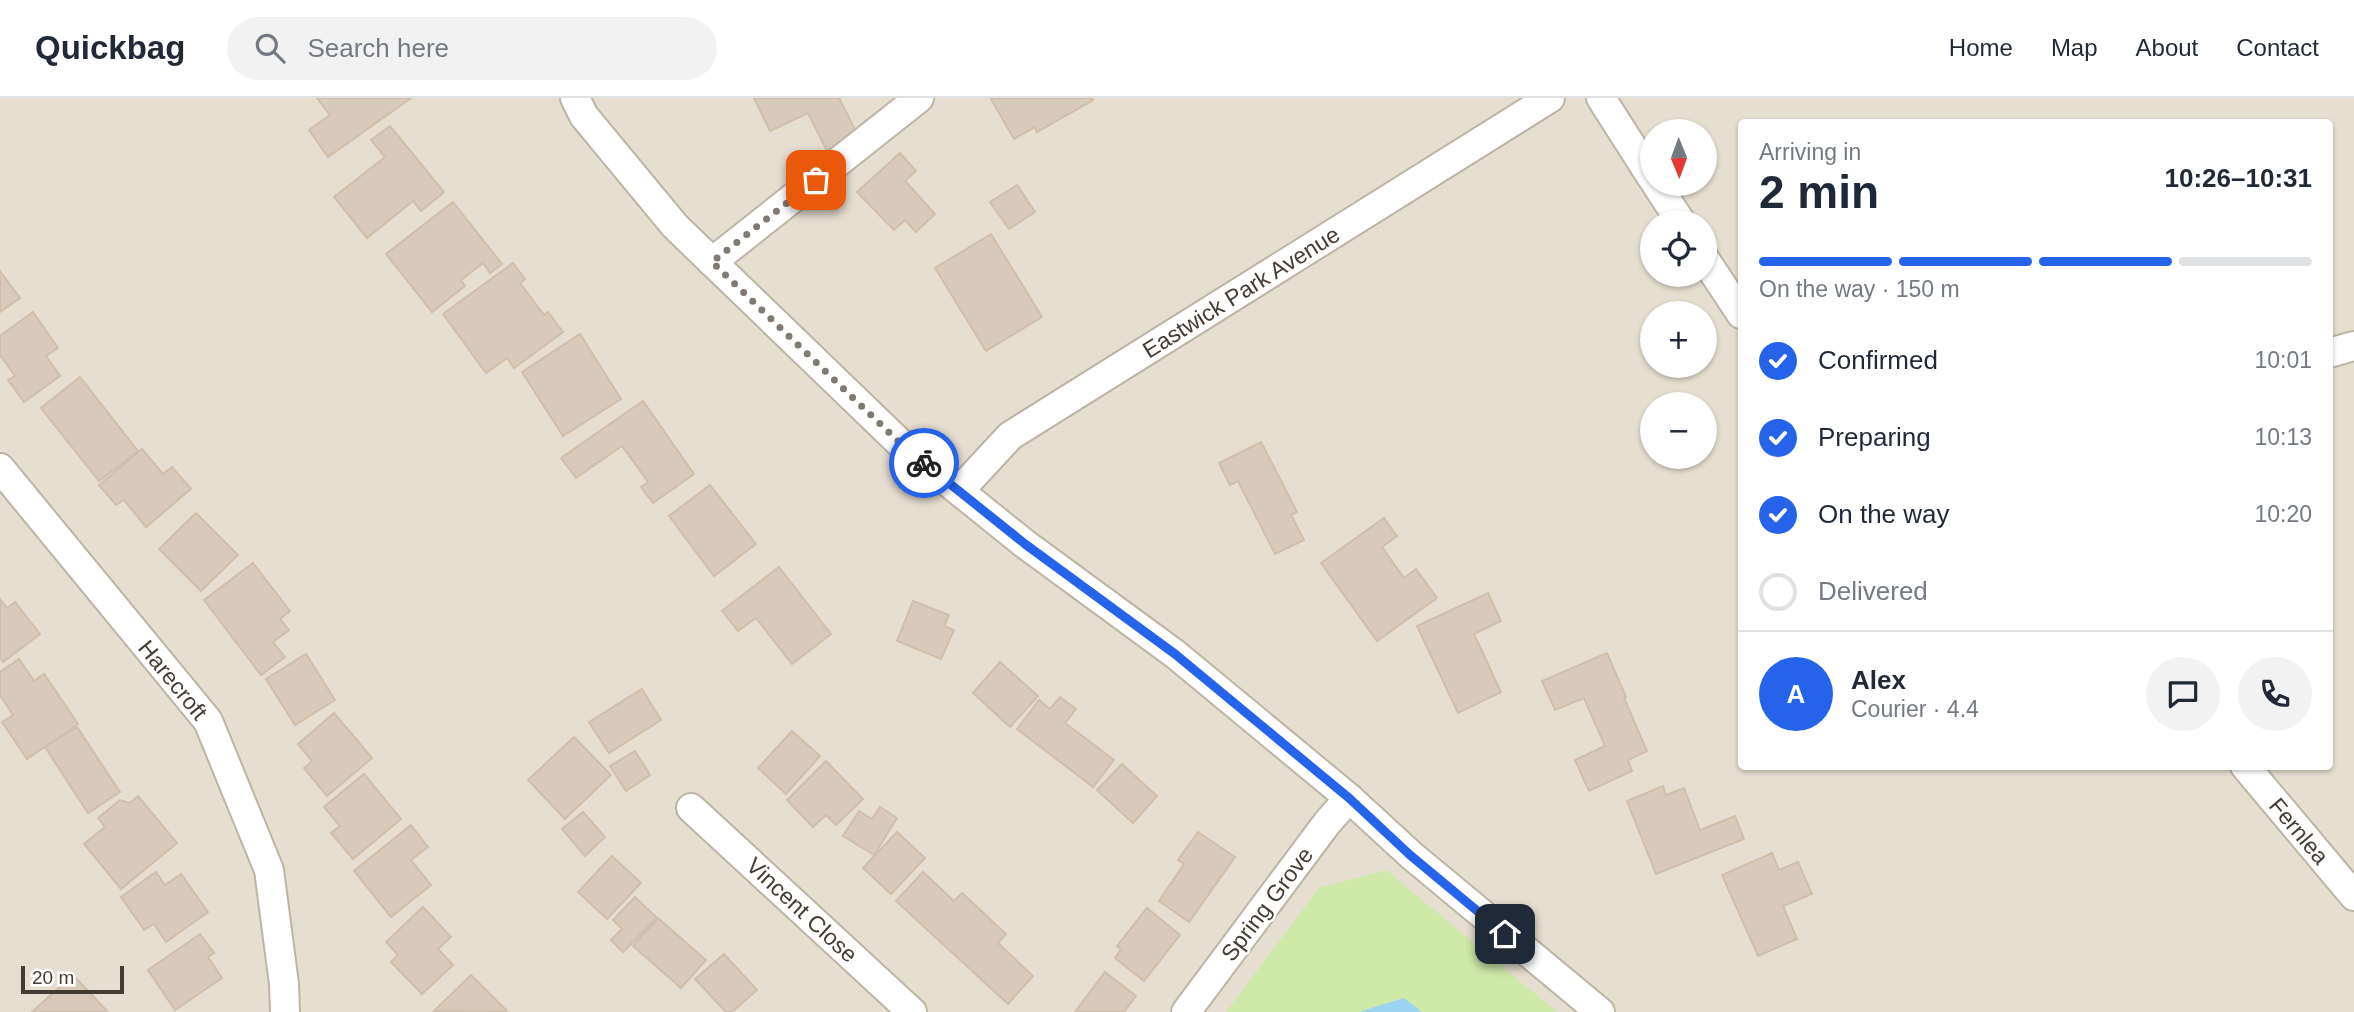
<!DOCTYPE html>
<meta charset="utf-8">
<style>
:root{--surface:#fff;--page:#f2f2f3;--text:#1f2937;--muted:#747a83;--line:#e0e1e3;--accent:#2563eb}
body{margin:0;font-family:Helvetica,sans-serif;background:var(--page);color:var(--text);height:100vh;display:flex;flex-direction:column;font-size:26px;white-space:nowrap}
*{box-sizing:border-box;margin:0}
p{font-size:23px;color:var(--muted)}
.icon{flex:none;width:38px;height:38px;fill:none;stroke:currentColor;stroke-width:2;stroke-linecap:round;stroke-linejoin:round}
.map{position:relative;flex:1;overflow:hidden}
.drawer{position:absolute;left:1738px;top:21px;width:595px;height:651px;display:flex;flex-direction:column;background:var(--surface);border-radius:7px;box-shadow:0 2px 5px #0004}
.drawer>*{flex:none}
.needle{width:46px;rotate:179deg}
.tools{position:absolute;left:1640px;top:21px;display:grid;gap:14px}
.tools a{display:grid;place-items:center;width:77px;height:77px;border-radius:50%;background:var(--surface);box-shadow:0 2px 5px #0004;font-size:35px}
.scale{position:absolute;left:21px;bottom:18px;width:103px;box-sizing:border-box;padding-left:7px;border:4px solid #443c33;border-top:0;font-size:19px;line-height:24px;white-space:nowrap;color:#443c33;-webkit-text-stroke:5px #fff;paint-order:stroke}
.pin{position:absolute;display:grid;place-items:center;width:60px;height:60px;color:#fff;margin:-30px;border-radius:14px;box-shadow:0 4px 10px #0006}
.courier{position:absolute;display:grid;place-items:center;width:70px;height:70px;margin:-35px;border:5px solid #2563eb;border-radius:50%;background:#fff;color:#222;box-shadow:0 2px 9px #0007}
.overview em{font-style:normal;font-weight:800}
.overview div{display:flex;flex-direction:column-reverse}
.overview{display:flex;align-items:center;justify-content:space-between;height:119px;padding:0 21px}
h1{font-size:46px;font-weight:800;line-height:52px}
.bar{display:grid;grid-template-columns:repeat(4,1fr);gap:10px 7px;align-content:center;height:84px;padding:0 21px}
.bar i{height:9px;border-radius:5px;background:var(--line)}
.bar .current{background:var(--accent)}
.bar p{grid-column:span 4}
.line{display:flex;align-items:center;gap:18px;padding:0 21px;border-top:2px solid var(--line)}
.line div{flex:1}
.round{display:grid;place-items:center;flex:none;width:74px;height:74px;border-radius:37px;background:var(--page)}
ol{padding:0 21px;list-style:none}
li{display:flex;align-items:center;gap:21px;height:77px}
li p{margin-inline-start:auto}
li .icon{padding:7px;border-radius:50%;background:var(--accent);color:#fff;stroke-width:4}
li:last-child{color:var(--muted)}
li i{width:38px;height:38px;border:4px solid var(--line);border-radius:50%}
header{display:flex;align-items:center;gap:42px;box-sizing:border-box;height:98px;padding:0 35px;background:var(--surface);border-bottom:2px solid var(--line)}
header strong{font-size:33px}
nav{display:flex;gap:38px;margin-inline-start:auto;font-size:24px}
.search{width:490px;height:63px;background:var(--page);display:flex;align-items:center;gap:18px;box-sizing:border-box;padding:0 24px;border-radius:38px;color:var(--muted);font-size:26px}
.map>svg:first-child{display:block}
.residential{fill:#e6ded0;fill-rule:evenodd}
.green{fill:#cfe9a9}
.water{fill:#9bd3f3}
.building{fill:#d7caba;stroke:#cfbfaa;stroke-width:2}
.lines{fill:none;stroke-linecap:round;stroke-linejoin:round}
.street-casing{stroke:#beb4a5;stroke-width:32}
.street{stroke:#fff;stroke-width:28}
.done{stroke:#817a70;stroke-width:7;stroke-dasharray:0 12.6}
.route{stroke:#2563eb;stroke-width:9}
.labels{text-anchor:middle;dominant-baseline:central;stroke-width:5;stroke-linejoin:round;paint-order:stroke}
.street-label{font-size:23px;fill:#443c33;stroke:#fff}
</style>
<header>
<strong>Quickbag</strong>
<div class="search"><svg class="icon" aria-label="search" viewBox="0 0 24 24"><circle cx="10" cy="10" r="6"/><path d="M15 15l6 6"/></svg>Search here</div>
<nav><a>Home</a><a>Map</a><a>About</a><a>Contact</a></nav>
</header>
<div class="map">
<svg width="2354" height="914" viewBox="0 0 2354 914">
<rect width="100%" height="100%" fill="#f2ede2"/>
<!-- residential -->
<path class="residential" d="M0,0H2354V914H0ZM1741,24H2329V668H1741ZM1652,33H1704V86H1652ZM1652,124H1704V177H1652ZM1652,215H1704V268H1652ZM1652,306H1704V359H1652Z"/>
<!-- green -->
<path class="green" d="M1386,772L1557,914H1226L1319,790Z"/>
<!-- water -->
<path class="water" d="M1404,900L1422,914H1359Z"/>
<!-- building -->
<g class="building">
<path d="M317,0H411L328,59L309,32L330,17Z"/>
<path d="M754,0H839L858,37L827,53L808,15L770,33Z"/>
<path d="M993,0H1092L1093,2L1037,34L1035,29L1014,41L991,1Z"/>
<path d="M390,28L444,94L421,113L413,103L367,140L334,99L385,59L371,42Z"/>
<path d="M900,55L916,73L905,83L935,116L916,134L905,122L894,132L857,94Z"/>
<path d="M1017,87L1035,114L1009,131L990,104Z"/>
<path d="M453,104L502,166L490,175L483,165L461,182L465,188L432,214L386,156Z"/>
<path d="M991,136L1042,219L986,253L935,170Z"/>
<path d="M513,165L525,181L520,185L544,217L548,214L563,234L514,270L507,260L486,275L443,216Z"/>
<path d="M0,173L20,200L0,214Z"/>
<path d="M33,214L58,250L46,258L60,278L24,304L8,282L15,278L0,257V238Z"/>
<path d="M580,236L621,301L563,338L522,274Z"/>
<path d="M80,279L138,353L99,383L41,310Z"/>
<path d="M643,303L694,376L653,405L641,389L648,384L622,348L576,380L561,360Z"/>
<path d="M1261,344L1297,414L1291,417L1304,442L1275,456L1238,383L1230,387L1219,365Z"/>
<path d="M142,351L163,376L172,369L191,391L146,429L124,402L116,407L99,387Z"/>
<path d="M710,387L756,446L714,478L669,418Z"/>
<path d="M196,415L238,457L201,493L159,451Z"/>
<path d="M1384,420L1397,438L1382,449L1404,480L1416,471L1437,500L1377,543L1321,465Z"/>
<path d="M253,465L290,513L280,521L289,532L273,544L285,559L261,577L204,502Z"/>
<path d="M779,469L831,536L792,566L756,520L738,533L722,513Z"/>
<path d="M1488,495L1501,523L1474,536L1501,594L1458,615L1417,528Z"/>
<path d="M0,501L7,510L15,504L40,536L3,564L0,560Z"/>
<path d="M913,503L949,517L944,528L954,532L941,561L897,543Z"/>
<path d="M1607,555L1626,599L1624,600L1647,653L1628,662L1632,673L1589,693L1575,662L1605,648L1584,600L1555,612L1542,583Z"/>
<path d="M306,556L335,602L295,627L266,581Z"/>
<path d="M19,561L34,583L44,576L78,626L27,661L2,624L13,617L0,597V574Z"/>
<path d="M1000,564L1038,598L1010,629L973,595Z"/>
<path d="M642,591L661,622L609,655L589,624Z"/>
<path d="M1060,599L1076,611L1065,625L1114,662L1093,689L1017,631L1039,602L1050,611Z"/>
<path d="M334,615L372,660L327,698L304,670L312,663L298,646Z"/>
<path d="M77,629L120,694L88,715L45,649Z"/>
<path d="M792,633L820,658L786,696L758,670Z"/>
<path d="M574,639L611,677L565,721L528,682Z"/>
<path d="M635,653L650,677L626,693L610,668Z"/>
<path d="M826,663L863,701L836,727L826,717L813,729L787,702Z"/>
<path d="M1122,666L1157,698L1133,725L1097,692Z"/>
<path d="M364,676L401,721L353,761L331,735L340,728L324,709Z"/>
<path d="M1663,688L1666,697L1684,690L1700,732L1735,718L1744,741L1656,776L1627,703Z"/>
<path d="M138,698L177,745L121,791L84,746L105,729L98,720L120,702L130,705Z"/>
<path d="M880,709L897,720L874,757L843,738L859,713L872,721Z"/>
<path d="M583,714L605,739L585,758L562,731Z"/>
<path d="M411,727L428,749L411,762L431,787L391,819L354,773Z"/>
<path d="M897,734L925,760L891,796L863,770Z"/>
<path d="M1198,734L1235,759L1189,824L1159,803L1184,766L1178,762Z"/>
<path d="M1772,755L1779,772L1798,764L1812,796L1783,808L1797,841L1758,858L1722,777Z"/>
<path d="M612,758L641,785L607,821L578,794Z"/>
<path d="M156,774L165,787L181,776L208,814L166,844L154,826L144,832L121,799Z"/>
<path d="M923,774L954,803L962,795L1006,836L998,845L1033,878L1008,906L896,803Z"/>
<path d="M635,799L657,820L623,854L611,842L622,831L613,822Z"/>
<path d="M423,809L451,839L438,851L453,867L422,896L391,864L398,857L386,844Z"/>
<path d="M1147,810L1180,837L1144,883L1115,860L1121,851L1117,848Z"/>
<path d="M658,820L706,862L681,890L633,848Z"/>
<path d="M200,836L214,855L208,859L222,880L175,912L148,872Z"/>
<path d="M724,856L757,892L732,914H726L695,881Z"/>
<path d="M1105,874L1136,898L1124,914H1075Z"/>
<path d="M73,877L108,914H32Z"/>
<path d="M471,877L508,914L434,913Z"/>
</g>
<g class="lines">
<!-- street casing -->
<g class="street-casing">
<g id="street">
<path d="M575,0L584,18L675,128L902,347L1025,446L1175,556L1349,700L1411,757L1600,914"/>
<path d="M1601,0L1652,80"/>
<path d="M1656,86L1681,124"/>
<path d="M1704,160L1741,216"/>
<path d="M712,164L919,0"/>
<path d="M2329,255L2354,248"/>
<path d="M0,370L208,623L269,772L284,886L285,914"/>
<path d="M959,393L1010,338L1550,0"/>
<path d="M2245,668L2354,798"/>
<path d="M691,710L912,914"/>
<path d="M1186,914L1327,725L1349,700"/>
</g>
</g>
<!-- street -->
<use href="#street" class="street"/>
</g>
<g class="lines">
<!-- done -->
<path class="done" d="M816,82L712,164L902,347L924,365"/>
<!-- route -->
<path class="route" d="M924,365L1025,446L1175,556L1349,700L1410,757L1505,836"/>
</g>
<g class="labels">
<!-- street labels -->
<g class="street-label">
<text transform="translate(1241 194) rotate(-32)">Eastwick Park Avenue</text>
<text transform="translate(173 582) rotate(51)">Harecroft</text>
<text transform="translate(2299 733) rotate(50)">Fernlea</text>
<text transform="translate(1267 806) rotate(-53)">Spring Grove</text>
<text transform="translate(802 812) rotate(43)">Vincent Close</text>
</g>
</g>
</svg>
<div class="tools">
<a><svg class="needle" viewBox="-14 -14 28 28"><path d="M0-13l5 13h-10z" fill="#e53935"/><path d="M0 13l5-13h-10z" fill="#747a83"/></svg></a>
<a><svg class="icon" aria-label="locate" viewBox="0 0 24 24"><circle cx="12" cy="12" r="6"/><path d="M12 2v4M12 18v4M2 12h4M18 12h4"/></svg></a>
<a>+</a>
<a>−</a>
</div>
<div class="scale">20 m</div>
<div class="pin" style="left:816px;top:82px;background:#ea580c"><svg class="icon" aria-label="bag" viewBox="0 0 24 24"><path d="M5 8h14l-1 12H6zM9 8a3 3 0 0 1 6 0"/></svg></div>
<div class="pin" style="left:1505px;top:836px;background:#1f2937"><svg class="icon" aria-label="home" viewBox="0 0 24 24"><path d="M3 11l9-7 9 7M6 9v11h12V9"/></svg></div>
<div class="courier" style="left:924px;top:365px"><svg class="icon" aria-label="bike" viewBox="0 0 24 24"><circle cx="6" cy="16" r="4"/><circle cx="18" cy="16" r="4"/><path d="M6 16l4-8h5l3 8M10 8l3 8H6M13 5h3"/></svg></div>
<section class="drawer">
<div class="overview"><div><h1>2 min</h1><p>Arriving in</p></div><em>10:26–10:31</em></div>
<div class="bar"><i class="current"></i><i class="current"></i><i class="current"></i><i></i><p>On the way · 150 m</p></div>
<ol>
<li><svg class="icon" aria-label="check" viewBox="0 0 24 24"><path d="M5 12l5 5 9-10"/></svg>Confirmed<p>10:01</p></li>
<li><svg class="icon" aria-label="check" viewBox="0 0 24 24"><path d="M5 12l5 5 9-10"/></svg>Preparing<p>10:13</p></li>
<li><svg class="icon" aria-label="check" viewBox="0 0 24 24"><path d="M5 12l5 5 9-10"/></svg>On the way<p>10:20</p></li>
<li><i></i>Delivered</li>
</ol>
<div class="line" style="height:126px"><b class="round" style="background:var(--accent);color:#fff">A</b><div><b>Alex</b><p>Courier · 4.4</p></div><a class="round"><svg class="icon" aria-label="chat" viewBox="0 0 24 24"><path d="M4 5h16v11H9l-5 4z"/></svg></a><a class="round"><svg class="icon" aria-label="phone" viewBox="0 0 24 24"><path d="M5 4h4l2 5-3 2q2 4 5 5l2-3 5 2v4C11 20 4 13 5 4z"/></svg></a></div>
</section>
</div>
